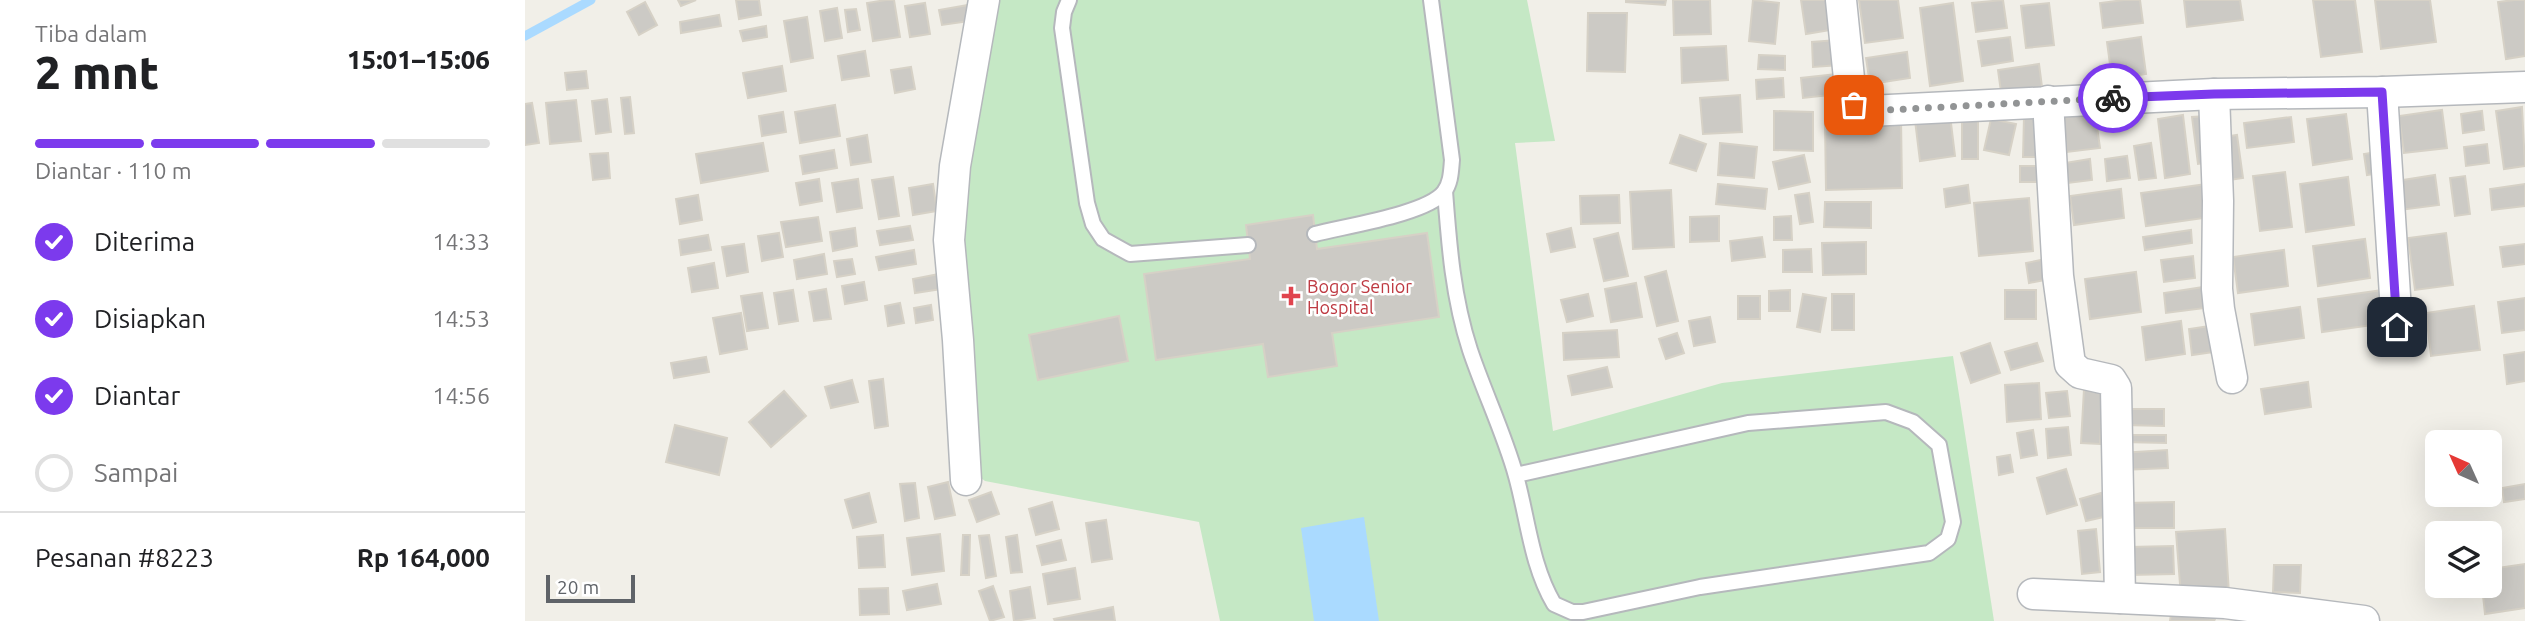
<!DOCTYPE html>
<html lang="id">
<meta charset="utf-8">
<style>
:root{--surface:#fff;--page:#f2f2f2;--text:#202124;--muted:#757577;--line:#e0e0e0;--accent:#7c3aed}
body{margin:0;font-family:Ubuntu,sans-serif;background:var(--page);color:var(--text);height:100vh;display:flex;flex-direction:column;font-size:26px;white-space:nowrap}
*{box-sizing:border-box;margin:0}
p{font-size:23px;color:var(--muted)}
.icon{flex:none;width:38px;height:38px;fill:none;stroke:currentColor;stroke-width:2;stroke-linecap:round;stroke-linejoin:round}
.map{position:relative;flex:1;overflow:hidden}
.details{display:flex;flex-direction:column;background:var(--surface);width:525px}
.details>*{flex:none}
.needle{width:46px;rotate:315deg}
.fabs{position:absolute;left:1900px;top:430px;display:grid;gap:14px}
.fabs a{display:grid;place-items:center;width:77px;height:77px;border-radius:10px;background:var(--surface);box-shadow:0 7px 28px #0002;font-size:35px}
.scale{position:absolute;left:21px;bottom:18px;width:89px;box-sizing:border-box;padding-left:7px;border:4px solid #5f6368;border-top:0;font-size:19px;line-height:24px;white-space:nowrap;color:#5f6368;-webkit-text-stroke:5px #fff;paint-order:stroke}
.pin{position:absolute;display:grid;place-items:center;width:60px;height:60px;color:#fff;margin:-30px;border-radius:14px;box-shadow:0 4px 10px #0006}
.courier{position:absolute;display:grid;place-items:center;width:70px;height:70px;margin:-35px;border:5px solid #7c3aed;border-radius:50%;background:#fff;color:#222;box-shadow:0 2px 9px #0007}
.summary em{font-style:normal;font-weight:800}
.summary div{display:flex;flex-direction:column-reverse}
.summary{display:flex;align-items:center;justify-content:space-between;height:119px;padding:0 35px}
h1{font-size:46px;font-weight:800;line-height:52px}
.bar{display:grid;grid-template-columns:repeat(4,1fr);gap:10px 7px;align-content:center;height:84px;padding:0 35px}
.bar i{height:9px;border-radius:5px;background:var(--line)}
.bar .active{background:var(--accent)}
.bar p{grid-column:span 4}
.line{display:flex;align-items:center;gap:18px;padding:0 35px;border-top:2px solid var(--line)}
.line div{flex:1}
ol{padding:0 35px;list-style:none}
li{display:flex;align-items:center;gap:21px;height:77px}
li p{margin-inline-start:auto}
li .icon{padding:7px;border-radius:50%;background:var(--accent);color:#fff;stroke-width:4}
li:last-child{color:var(--muted)}
li i{width:38px;height:38px;border:4px solid var(--line);border-radius:50%}
main{display:flex;flex:1;min-height:0}
.map>svg:first-child{display:block}
.green{fill:#c5e8c5}
.water{fill:#aadaff}
.lines{fill:none;stroke-linecap:round;stroke-linejoin:round}
.stream{stroke:#aadaff;stroke-width:9}
.building{fill:#cccac5;stroke:#d6d1c6;stroke-width:2}
.service-casing{stroke:#b5b8bc;stroke-width:18}
.minor-casing{stroke:#b5b8bc;stroke-width:33}
.service{stroke:#fff;stroke-width:14}
.minor{stroke:#fff;stroke-width:30}
.done{stroke:#929495;stroke-width:7;stroke-dasharray:0 12.6}
.route{stroke:#7c3aed;stroke-width:9}
.health-dot{fill:#e0444e;stroke:#fff;stroke-width:2.5}
.labels{text-anchor:middle;dominant-baseline:central;stroke-width:5;stroke-linejoin:round;paint-order:stroke}
.health-label{font-size:18px;fill:#be3a42;stroke:#fff;text-anchor:start}
</style>
<main>
<section class="details">
<div class="summary"><div><h1>2 mnt</h1><p>Tiba dalam</p></div><em>15:01–15:06</em></div>
<div class="bar"><i class="active"></i><i class="active"></i><i class="active"></i><i></i><p>Diantar · 110 m</p></div>
<ol>
<li><svg class="icon" aria-label="check" viewBox="0 0 24 24"><path d="M5 12l5 5 9-10"/></svg>Diterima<p>14:33</p></li>
<li><svg class="icon" aria-label="check" viewBox="0 0 24 24"><path d="M5 12l5 5 9-10"/></svg>Disiapkan<p>14:53</p></li>
<li><svg class="icon" aria-label="check" viewBox="0 0 24 24"><path d="M5 12l5 5 9-10"/></svg>Diantar<p>14:56</p></li>
<li><i></i>Sampai</li>
</ol>
<div class="line" style="height:91px"><div>Pesanan #8223</div><b>Rp 164,000</b></div>
</section>
<div class="map">
<svg width="2000" height="621" viewBox="0 0 2000 621">
<rect width="100%" height="100%" fill="#f1efe8"/>
<!-- green -->
<path class="green" d="M461,0H1002L1030,141L990,143L1028,431L1197,383L1428,356L1469,621H695L674,522L460,481L441,466L439,200Z"/>
<!-- water -->
<path class="water" d="M839,517L854,621H789L776,528Z"/>
<g class="lines">
<!-- stream -->
<path class="stream" d="M0,36L66,0"/>
</g>
<!-- building -->
<g class="building">
<path d="M153,0H171L156,6Z"/>
<path d="M211,0H234L236,15L214,19Z"/>
<path d="M361,0H369L375,37L348,41L342,3Z"/>
<path d="M1101,0H1141L1140,5L1101,2Z"/>
<path d="M1148,0H1185L1186,34L1149,35Z"/>
<path d="M1228,0L1254,3L1250,44L1224,41Z"/>
<path d="M1276,0H1312L1317,28L1281,34Z"/>
<path d="M1334,0H1373L1378,38L1340,43Z"/>
<path d="M1478,0L1482,28L1451,32L1447,3Z"/>
<path d="M1599,0H1615L1618,23L1578,28L1575,3Z"/>
<path d="M1659,0H1715L1718,20L1662,27Z"/>
<path d="M1788,0H1830L1837,52L1796,57Z"/>
<path d="M1850,0H1905L1911,42L1856,49Z"/>
<path d="M1989,0H2000V56L1981,59L1973,2Z"/>
<path d="M120,2L132,25L114,35L102,12Z"/>
<path d="M400,3L405,34L385,37L380,6Z"/>
<path d="M1428,3L1438,81L1405,86L1395,8Z"/>
<path d="M1524,3L1529,45L1501,48L1496,6Z"/>
<path d="M443,5L445,21L417,25L414,10Z"/>
<path d="M312,8L317,38L300,41L295,11Z"/>
<path d="M331,9L335,30L323,32L320,10Z"/>
<path d="M1063,13H1102L1100,72L1062,71Z"/>
<path d="M194,15L196,26L156,33L155,22Z"/>
<path d="M282,17L288,58L266,62L259,21Z"/>
<path d="M241,26L242,37L218,41L215,31Z"/>
<path d="M1485,37L1488,61L1457,66L1453,41Z"/>
<path d="M1616,37L1621,74L1587,79L1582,42Z"/>
<path d="M1312,40L1315,65L1288,67L1287,42Z"/>
<path d="M1201,46L1203,80L1157,83L1156,48Z"/>
<path d="M340,51L344,76L317,80L313,56Z"/>
<path d="M1382,52L1385,78L1345,84L1341,58Z"/>
<path d="M1234,55L1260,56V70L1233,69Z"/>
<path d="M1514,64L1517,87L1476,92L1473,70Z"/>
<path d="M257,66L261,91L223,98L218,73Z"/>
<path d="M386,67L390,89L370,93L366,70Z"/>
<path d="M61,71L63,88L42,90L40,73Z"/>
<path d="M1311,74L1313,94L1278,98L1276,78Z"/>
<path d="M1258,78L1259,97L1232,99L1231,80Z"/>
<path d="M1215,95L1217,132L1178,134L1175,98Z"/>
<path d="M105,97L109,133L100,134L96,98Z"/>
<path d="M82,99L86,132L71,134L67,101Z"/>
<path d="M51,100L56,141L25,144L21,103Z"/>
<path d="M7,103L14,143L0,145V104Z"/>
<path d="M310,105L315,136L275,143L270,112Z"/>
<path d="M1997,107L2000,166L1979,169L1971,111Z"/>
<path d="M1917,110L1922,148L1879,153L1874,116Z"/>
<path d="M1249,111L1288,112V151L1249,150Z"/>
<path d="M1957,111L1959,130L1938,133L1936,114Z"/>
<path d="M258,112L261,132L237,136L234,116Z"/>
<path d="M1570,113L1575,148L1542,152L1538,117Z"/>
<path d="M1821,114L1827,159L1788,165L1782,119Z"/>
<path d="M1425,115L1430,156L1395,161L1390,120Z"/>
<path d="M1658,115L1665,174L1640,178L1633,119Z"/>
<path d="M1516,116V157H1498L1499,117Z"/>
<path d="M1682,116L1688,162L1673,164L1667,117Z"/>
<rect x="1437" y="117" width="16" height="42"/>
<path d="M1766,117L1769,142L1722,148L1719,123Z"/>
<path d="M1376,118L1377,188L1301,190L1300,121Z"/>
<path d="M1466,119L1491,124L1484,155L1459,150Z"/>
<path d="M342,135L346,162L326,165L322,139Z"/>
<path d="M1155,135L1181,144L1171,171L1145,163Z"/>
<path d="M1712,135L1718,178L1697,181L1692,138Z"/>
<path d="M238,143L243,171L176,183L171,154Z"/>
<path d="M1195,143L1232,147L1229,178L1193,175Z"/>
<path d="M1626,143L1631,178L1614,180L1609,146Z"/>
<path d="M1962,144L1964,163L1941,166L1939,147Z"/>
<path d="M309,150L312,168L278,174L275,156Z"/>
<path d="M1852,152L1854,173L1842,175L1839,154Z"/>
<path d="M83,153L85,178L68,180L65,154Z"/>
<path d="M1279,155L1285,182L1254,189L1248,162Z"/>
<path d="M1602,156L1605,178L1582,181L1580,159Z"/>
<path d="M1565,159L1567,180L1543,183L1540,163Z"/>
<rect x="1495" y="166" width="28" height="16"/>
<path d="M1760,172L1767,227L1735,231L1728,176Z"/>
<path d="M1910,175L1914,205L1875,210L1871,181Z"/>
<path d="M1940,176L1945,214L1930,216L1925,178Z"/>
<path d="M368,177L374,216L354,219L347,180Z"/>
<path d="M1823,177L1829,225L1781,232L1775,184Z"/>
<path d="M294,179L297,201L275,205L271,183Z"/>
<path d="M333,179L337,208L312,212L307,183Z"/>
<path d="M408,184L412,211L388,215L384,188Z"/>
<path d="M1193,184L1242,189L1240,209L1191,204Z"/>
<path d="M1682,184L1686,217L1621,226L1616,193Z"/>
<path d="M2000,184V206L1967,210L1965,189Z"/>
<path d="M1443,185L1445,203L1421,207L1419,189Z"/>
<path d="M1596,189L1599,218L1549,225L1545,196Z"/>
<path d="M1146,190L1149,247L1108,249L1105,192Z"/>
<path d="M1284,193L1288,222L1275,224L1270,195Z"/>
<path d="M173,195L177,220L155,224L151,199Z"/>
<path d="M1094,195L1095,223L1056,224L1055,196Z"/>
<path d="M1504,198L1508,251L1454,256L1449,203Z"/>
<path d="M1300,202H1346V228L1299,227Z"/>
<path d="M788,215L792,249L902,233L914,317L807,333L812,366L743,377L738,344L631,360L619,274L725,259L721,225Z"/>
<path d="M1194,216V241L1165,242V217Z"/>
<path d="M1266,216L1267,240H1249V217Z"/>
<path d="M293,217L297,241L261,247L256,222Z"/>
<path d="M385,226L388,240L355,245L352,231Z"/>
<path d="M330,228L332,246L308,251L305,232Z"/>
<path d="M1046,228L1050,247L1026,252L1022,234Z"/>
<path d="M1666,230L1667,243L1620,250L1618,237Z"/>
<path d="M254,233L258,257L237,261L233,236Z"/>
<path d="M1093,233L1103,276L1079,281L1069,239Z"/>
<path d="M1921,233L1928,285L1890,290L1883,238Z"/>
<path d="M183,235L186,250L156,255L154,240Z"/>
<path d="M1237,237L1240,257L1207,261L1205,241Z"/>
<path d="M1840,239L1845,278L1793,286L1788,246Z"/>
<path d="M1341,242V274L1298,275L1297,243Z"/>
<path d="M219,244L223,272L202,276L197,247Z"/>
<path d="M2000,244V264L1978,267L1975,247Z"/>
<path d="M1286,249L1287,272H1258V250Z"/>
<path d="M389,250L391,264L354,270L351,257Z"/>
<path d="M1759,250L1763,286L1713,293L1708,257Z"/>
<path d="M299,254L302,274L272,279L269,260Z"/>
<path d="M1668,256L1670,278L1639,282L1636,260Z"/>
<path d="M327,259L330,274L312,277L309,261Z"/>
<path d="M1516,260L1520,280L1504,283L1501,263Z"/>
<path d="M189,263L193,288L167,292L163,268Z"/>
<path d="M1141,271L1153,321L1132,326L1120,277Z"/>
<path d="M1611,272L1616,312L1565,319L1560,279Z"/>
<path d="M414,274L417,289L390,293L388,279Z"/>
<path d="M339,282L342,300L320,304L317,286Z"/>
<path d="M1111,283L1117,317L1086,322L1080,289Z"/>
<path d="M1685,286L1688,307L1641,313L1639,293Z"/>
<path d="M301,289L306,319L289,321L284,292Z"/>
<path d="M268,290L273,321L254,324L249,293Z"/>
<path d="M1265,290V311H1244V291Z"/>
<rect x="1480" y="290" width="31" height="29"/>
<path d="M1858,290L1862,323L1797,332L1793,299Z"/>
<path d="M237,293L243,328L222,331L216,296Z"/>
<path d="M1063,294L1068,316L1042,322L1036,300Z"/>
<path d="M1278,294L1301,298L1295,332L1272,327Z"/>
<rect x="1307" y="294" width="22" height="36"/>
<rect x="1213" y="296" width="22" height="23"/>
<path d="M2000,298V330L1977,333L1973,302Z"/>
<path d="M375,303L379,323L363,326L360,306Z"/>
<path d="M406,305L408,320L391,323L389,308Z"/>
<path d="M1949,306L1955,350L1906,356L1901,313Z"/>
<path d="M1775,307L1779,338L1730,345L1726,314Z"/>
<path d="M216,313L222,349L195,354L188,318Z"/>
<path d="M594,316L603,361L513,380L504,335Z"/>
<path d="M1185,317L1190,342L1169,346L1164,321Z"/>
<path d="M1656,321L1660,354L1621,360L1617,327Z"/>
<path d="M1692,325L1696,351L1667,355L1664,329Z"/>
<path d="M1092,330L1094,357L1039,360L1038,333Z"/>
<path d="M1152,333L1159,353L1141,359L1134,339Z"/>
<path d="M1465,343L1475,373L1446,383L1436,353Z"/>
<path d="M1512,343L1518,361L1486,370L1480,352Z"/>
<path d="M2000,352V381L1982,384L1979,355Z"/>
<path d="M181,357L184,372L149,378L146,363Z"/>
<path d="M1082,367L1087,387L1047,395L1043,376Z"/>
<path d="M358,379L363,426L350,428L344,381Z"/>
<path d="M327,380L333,402L306,408L300,387Z"/>
<path d="M1783,382L1786,407L1740,414L1736,389Z"/>
<path d="M1514,383L1516,419L1482,422L1480,385Z"/>
<path d="M1559,389L1578,390L1575,444L1556,443Z"/>
<path d="M259,391L281,416L246,447L224,422Z"/>
<path d="M1542,391L1545,416L1524,418L1521,393Z"/>
<path d="M1599,409H1639V426L1599,425Z"/>
<path d="M150,425L202,438L194,475L141,462Z"/>
<path d="M1543,427L1546,455L1523,458L1521,429Z"/>
<path d="M1508,430L1512,455L1496,458L1492,433Z"/>
<path d="M1597,435H1641V443L1597,442Z"/>
<path d="M1642,450L1643,468L1596,470L1595,453Z"/>
<path d="M1485,455L1488,472L1474,475L1472,457Z"/>
<path d="M1541,469L1552,505L1522,514L1512,478Z"/>
<path d="M423,482L430,515L410,519L403,487Z"/>
<path d="M390,483L394,518L380,521L375,484Z"/>
<path d="M2000,484V499L1979,502L1977,488Z"/>
<path d="M466,492L474,514L452,522L444,500Z"/>
<path d="M344,493L351,522L328,528L320,500Z"/>
<path d="M1576,493L1583,516L1561,521L1555,499Z"/>
<path d="M527,502L534,529L511,535L504,509Z"/>
<path d="M1649,502V528H1600V503Z"/>
<path d="M581,520L587,559L567,562L561,523Z"/>
<path d="M1571,529L1575,572L1557,574L1553,531Z"/>
<path d="M1700,529L1704,594L1656,597L1651,532Z"/>
<path d="M415,534L419,571L387,575L382,538Z"/>
<path d="M358,535L360,567L334,568L332,537Z"/>
<path d="M438,535H445L444,575H436Z"/>
<path d="M464,535L471,576L461,578L454,536Z"/>
<path d="M492,535L497,572L486,573L481,537Z"/>
<path d="M536,540L541,560L517,565L512,546Z"/>
<path d="M1648,546L1649,574L1605,575L1604,547Z"/>
<path d="M2000,564V608L1960,614L1957,586H1965V569Z"/>
<path d="M1749,565H1776L1775,593L1748,592Z"/>
<path d="M550,568L555,599L523,604L518,574Z"/>
<path d="M412,584L416,604L382,610L378,591Z"/>
<path d="M468,586L479,617L465,621L454,591Z"/>
<path d="M505,587L510,618L489,621L485,591Z"/>
<path d="M363,588L364,614L335,615L334,589Z"/>
<path d="M588,607L590,621H530L529,619Z"/>
<path d="M1646,614L1690,619L1689,621H1645Z"/>
</g>
<g class="lines">
<!-- service casing -->
<g class="service-casing">
<g id="service">
<path d="M544,0L539,12L537,28L562,203L568,224L578,239L605,254L723,245"/>
<path d="M920,191C924,245 928,298 945,350C959,392 979,433 991,476C1003,519 1006,565 1029,604L1047,612H1058L1175,587L1404,553L1423,539L1428,522L1414,445L1388,422L1361,412L1223,423L991,475"/>
<path d="M790,234C820,226 902,214 919,192C926,183 926,171 927,160L906,0"/>
</g>
</g>
<!-- minor casing -->
<g class="minor-casing">
<g id="minor">
<path d="M1316,0L1326,98L1335,109L1344,111L1689,94L1857,92L2000,87"/>
<path d="M1857,92L1872,327"/>
<path d="M1689,94L1693,201L1692,289L1694,309L1707,378"/>
<path d="M1523,101L1533,276L1545,364L1555,373L1586,380L1591,388L1595,598"/>
<path d="M441,480L433,340L424,240L430,166L459,0"/>
<path d="M1508,594L1700,603L1839,621"/>
</g>
</g>
<!-- service -->
<use href="#service" class="service"/>
<!-- minor -->
<use href="#minor" class="minor"/>
</g>
<g class="lines">
<!-- done -->
<path class="done" d="M1329,105L1344,111L1588,98"/>
<!-- route -->
<path class="route" d="M1588,98L1689,94L1857,92L1872,327"/>
</g>
<!-- markers -->
<path class="health-dot" d="M762.5 285.5h7v7h7v7h-7v7h-7v-7h-7v-7h7z"/>
<g class="labels">
<!-- health labels -->
<g class="health-label">
<text x="782" y="286">Bogor Senior<tspan x="782" dy="21">Hospital</tspan></text>
</g>
</g>
</svg>
<div class="fabs">
<a><svg class="needle" viewBox="-14 -14 28 28"><path d="M0-13l5 13h-10z" fill="#e53935"/><path d="M0 13l5-13h-10z" fill="#757577"/></svg></a>
<a><svg class="icon" aria-label="layers" viewBox="0 0 24 24"><path d="M12 4l9 5-9 5-9-5zM3 14l9 5 9-5"/></svg></a>
</div>
<div class="scale">20 m</div>
<div class="pin" style="left:1329px;top:105px;background:#ea580c"><svg class="icon" aria-label="bag" viewBox="0 0 24 24"><path d="M5 8h14l-1 12H6zM9 8a3 3 0 0 1 6 0"/></svg></div>
<div class="pin" style="left:1872px;top:327px;background:#1f2937"><svg class="icon" aria-label="home" viewBox="0 0 24 24"><path d="M3 11l9-7 9 7M6 9v11h12V9"/></svg></div>
<div class="courier" style="left:1588px;top:98px"><svg class="icon" aria-label="bike" viewBox="0 0 24 24"><circle cx="6" cy="16" r="4"/><circle cx="18" cy="16" r="4"/><path d="M6 16l4-8h5l3 8M10 8l3 8H6M13 5h3"/></svg></div>
</div>
</main>
